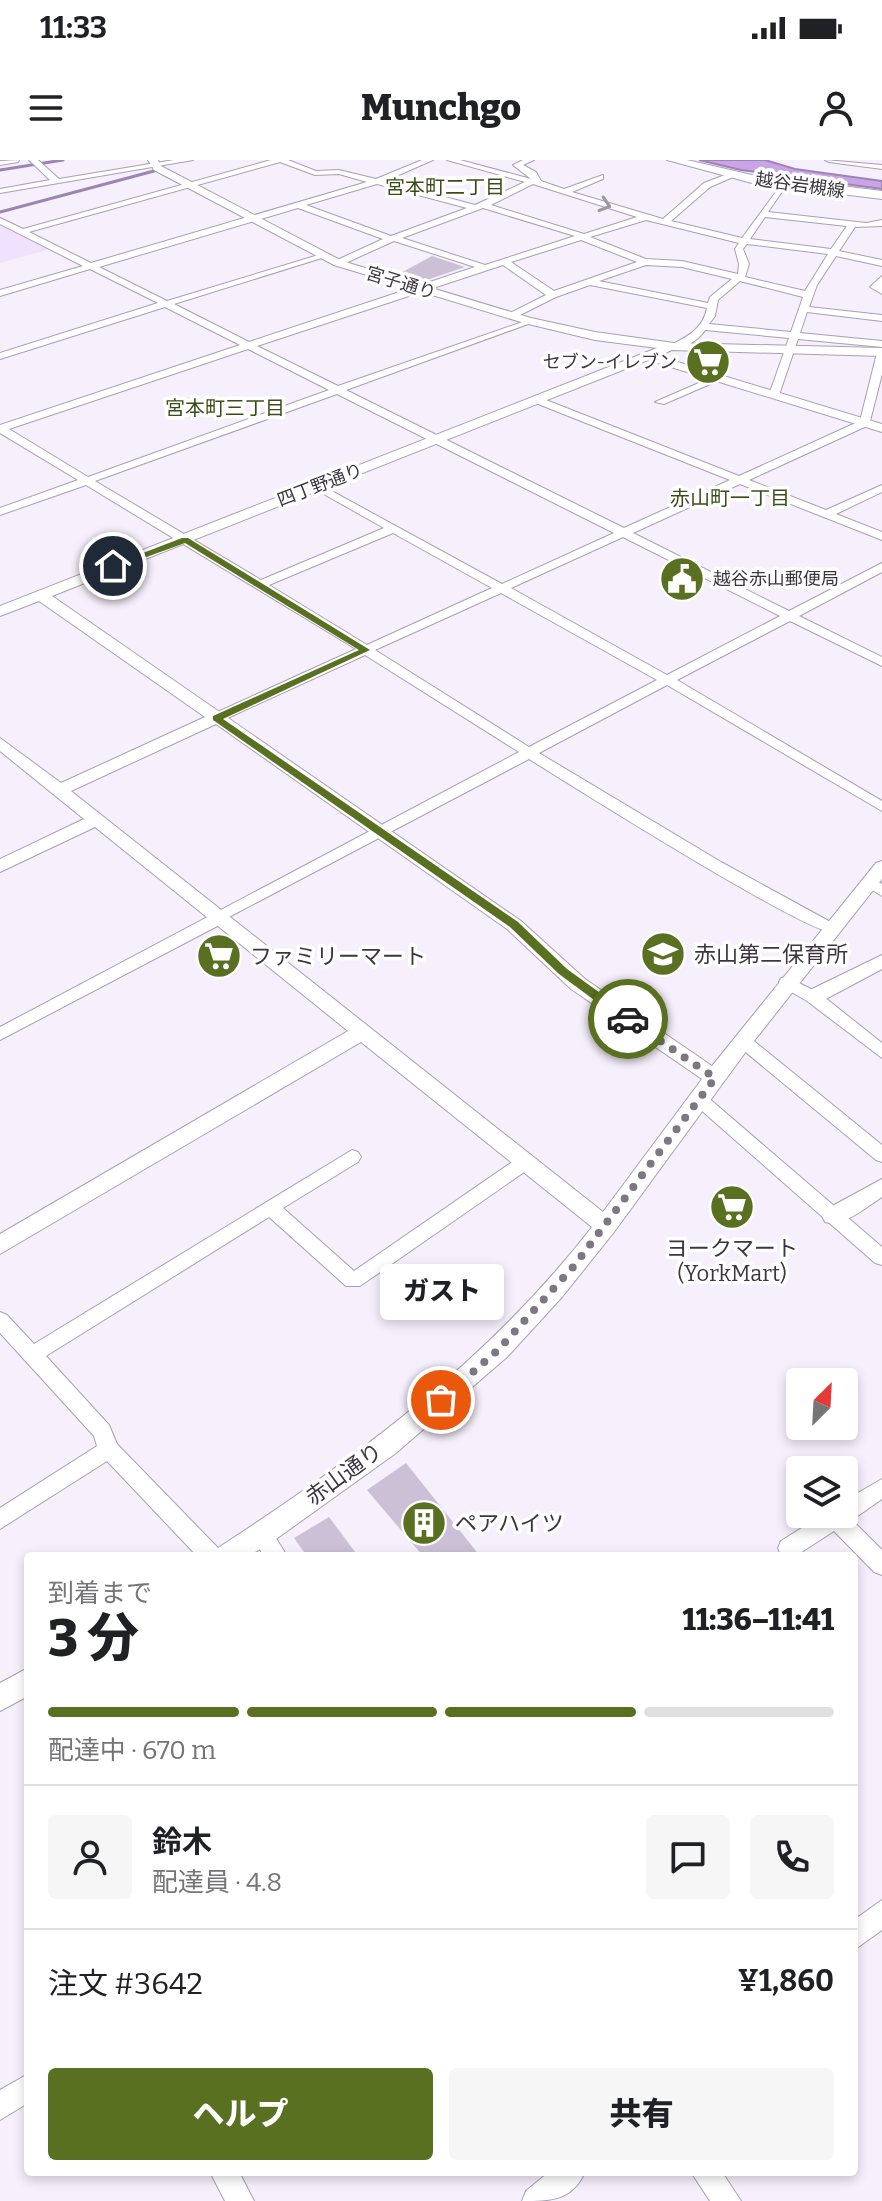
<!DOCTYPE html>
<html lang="ja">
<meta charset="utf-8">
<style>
:root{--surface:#fff;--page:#f6f6f6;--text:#202124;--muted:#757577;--line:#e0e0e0;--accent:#597021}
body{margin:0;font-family:Bitter,"Noto Sans JP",serif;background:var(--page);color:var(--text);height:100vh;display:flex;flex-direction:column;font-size:30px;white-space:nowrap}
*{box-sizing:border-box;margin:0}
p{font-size:26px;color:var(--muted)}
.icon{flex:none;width:44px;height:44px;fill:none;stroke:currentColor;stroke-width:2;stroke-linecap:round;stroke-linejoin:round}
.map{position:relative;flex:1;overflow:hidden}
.sheet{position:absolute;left:24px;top:1392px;width:834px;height:624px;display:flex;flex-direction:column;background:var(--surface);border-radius:8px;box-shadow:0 4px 12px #0003}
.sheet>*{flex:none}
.needle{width:52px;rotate:24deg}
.controls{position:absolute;left:786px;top:1208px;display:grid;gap:16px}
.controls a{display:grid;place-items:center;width:72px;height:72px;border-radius:8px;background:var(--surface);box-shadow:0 4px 12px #0003;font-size:40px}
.pin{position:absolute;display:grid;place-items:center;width:68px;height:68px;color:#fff;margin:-34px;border:4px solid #fff;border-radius:50%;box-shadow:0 2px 8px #0007}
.courier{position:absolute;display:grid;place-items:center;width:80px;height:80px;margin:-40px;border:6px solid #597021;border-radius:50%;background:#fff;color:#222;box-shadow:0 2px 10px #0007}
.bubble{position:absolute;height:56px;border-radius:8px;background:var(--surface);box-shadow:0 4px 12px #0003;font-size:26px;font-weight:800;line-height:56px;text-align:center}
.summary em{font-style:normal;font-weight:800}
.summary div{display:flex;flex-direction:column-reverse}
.summary{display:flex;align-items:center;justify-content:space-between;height:136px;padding:0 24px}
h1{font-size:52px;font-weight:800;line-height:60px}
.bar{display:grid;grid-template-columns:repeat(4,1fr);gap:12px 8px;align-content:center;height:96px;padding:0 24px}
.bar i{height:10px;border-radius:6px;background:var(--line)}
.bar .selected{background:var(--accent)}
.bar p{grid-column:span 4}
.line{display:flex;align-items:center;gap:20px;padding:0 24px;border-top:2px solid var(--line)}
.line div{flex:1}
.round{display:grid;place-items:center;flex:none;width:84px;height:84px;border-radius:8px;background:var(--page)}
.action{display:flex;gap:16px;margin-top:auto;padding:16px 24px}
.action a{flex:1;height:92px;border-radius:8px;background:var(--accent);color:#fff;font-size:32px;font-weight:800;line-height:92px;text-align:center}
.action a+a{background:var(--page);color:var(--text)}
.status{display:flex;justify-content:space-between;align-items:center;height:56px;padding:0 40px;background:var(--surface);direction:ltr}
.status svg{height:22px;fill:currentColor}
header{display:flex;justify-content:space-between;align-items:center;height:104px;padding:0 24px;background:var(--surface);font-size:36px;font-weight:800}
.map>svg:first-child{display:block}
.built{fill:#f0e1fe}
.water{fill:#c9a5e8;stroke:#9e84b5;stroke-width:2}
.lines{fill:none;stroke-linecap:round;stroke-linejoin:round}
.stream{stroke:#9e84b5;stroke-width:3}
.building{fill:#cbc0d5}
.minor-casing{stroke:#a99fb3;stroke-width:2}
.tertiary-casing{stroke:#a99fb3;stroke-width:2}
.primary-casing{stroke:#a99fb3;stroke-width:2}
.minor{fill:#fff;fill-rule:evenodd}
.tertiary{fill:#fff;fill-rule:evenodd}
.primary{fill:#fff;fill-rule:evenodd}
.oneway{stroke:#9d9a9f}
.route{fill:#597021}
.done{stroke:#7c7781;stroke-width:8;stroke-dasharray:0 14.4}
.labels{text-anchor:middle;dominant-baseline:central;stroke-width:7;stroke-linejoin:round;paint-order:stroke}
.far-street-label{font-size:18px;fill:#3b363f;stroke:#fff}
.far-poi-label{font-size:18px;fill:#3b363f;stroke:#fff;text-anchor:end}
.far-neighbourhood-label{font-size:20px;fill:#3c4c17;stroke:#fff}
.poi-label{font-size:22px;fill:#3b363f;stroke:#fff;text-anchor:start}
.street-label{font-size:22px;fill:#3b363f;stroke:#fff}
</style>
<div class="status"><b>11:33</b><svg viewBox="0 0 49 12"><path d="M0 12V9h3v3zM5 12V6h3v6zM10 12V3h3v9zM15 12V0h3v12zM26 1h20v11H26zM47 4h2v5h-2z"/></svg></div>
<header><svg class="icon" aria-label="menu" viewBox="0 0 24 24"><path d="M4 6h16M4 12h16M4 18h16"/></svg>Munchgo<svg class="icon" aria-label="person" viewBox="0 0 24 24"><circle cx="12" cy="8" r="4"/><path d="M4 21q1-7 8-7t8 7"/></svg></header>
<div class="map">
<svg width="882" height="2041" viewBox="0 0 882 2041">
<rect width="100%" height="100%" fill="#f6effc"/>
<!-- built -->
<path class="built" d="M0,64L50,89L0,103Z"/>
<!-- water -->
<path class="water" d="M699,0H765L795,9L882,21V29L741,10Z"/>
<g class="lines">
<!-- stream -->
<g class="stream">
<path d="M0,10L63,0"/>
<path d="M0,52L154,11"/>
</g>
</g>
<!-- building -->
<g class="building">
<path d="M432,96L465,107L424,121L397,115Z"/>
<path d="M406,1303L480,1396H423L367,1330Z"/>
<path d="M329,1357L358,1396H307L294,1378Z"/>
</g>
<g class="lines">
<!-- minor casing -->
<g class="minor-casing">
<g id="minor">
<path d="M19,0L18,2L0,5V1Z"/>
<path d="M29,0H38L59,19L174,0H193L0,33V29L50,20Z"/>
<path d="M271,0H288L316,11L339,10L376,19L422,0H433L385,21L475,45L525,22L447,0H460L531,19L513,5L523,0H534L523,5L536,12L541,21L564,29L603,15V19L572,32L663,59L704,23L730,13L733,17L710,27L671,61L742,78L784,21L788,23L768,52L866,63L882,60V66L855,67L839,91L882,100V106L836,96L817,125L809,147L882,155V161L807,152L800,173L882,181V187L798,179L779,235L774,238L769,235L789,178L705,170C699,180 683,190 671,189V185C688,176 703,169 707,148L590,125L556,137L514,158H508V154L546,135L503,105L257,186L338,226L531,159V163L346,230L624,368L730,320L533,242V238H541L739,316L860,261L877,193L882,190V214L869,265L749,320L826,350L882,325V332L836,354L882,372V380L740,324L633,373L789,451L882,403V412L799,456L882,497V506L790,461L677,520L882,641V651L667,525L539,593L721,702L836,765L839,769L836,773C813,778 566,622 529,599L227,758L225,762L0,880V867L519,592L365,495L221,561H211V555L356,489L86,325L0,355V348L78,320L0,273V265L240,185L165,147L0,199V193L158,143L90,109L0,136V130L83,106L0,64V58L23,69ZM280,2L315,15L339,14L367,22L91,103L29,72ZM377,24L467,48L391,76L306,45ZM533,24L637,57L584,74L491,45ZM298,48L383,79L335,101V105H341L394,81L475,107L249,182L174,144L325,97V93L167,141L99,107ZM483,48L575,76L485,105L402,78ZM765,57L847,66L831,89L750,79ZM646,60L739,83L735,89L739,104L738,114L682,101L646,99L590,77ZM581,80L637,102L554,131L511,102ZM747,84L828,94L805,131L745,117L749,104L743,89ZM646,105L682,107L732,119L710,137L708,143L599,121ZM740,121L803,137L791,172L709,164L715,156L718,140ZM248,189L329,230L88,317L9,269ZM337,234L614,373L502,424L317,323L313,324V328L384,368L261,420L95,321ZM393,373L492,428L367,485L269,425ZM623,377L780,456L667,515L511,428ZM501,433L657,520L529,587L375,490Z"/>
<path d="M825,0L882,5V9L829,2Z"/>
<path d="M882,116V134L870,127Z"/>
<path d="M715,216L724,218L664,244L655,242Z"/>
<path d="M869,717L882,724V736L864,725V719Z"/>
<path d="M787,817L819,833L882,883V898L807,841L781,826L779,822L781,818Z"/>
<path d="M743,875L749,877L882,985V1002L876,1000L737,885L735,881L737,877Z"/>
<path d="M699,933L705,935L882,1087V1105L875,1103L693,943L690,939Z"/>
<path d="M352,990L358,992L361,997L358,1002L283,1048L354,1111L518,998L524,996L533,1003L530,1008L360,1126H346L269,1057L46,1196L109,1265L117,1284L219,1389L222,1396H197L107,1301L0,1369V1348L97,1286L94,1276L0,1173V1152L7,1155L34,1184Z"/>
<path d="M882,1319V1339L852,1360L882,1390V1415L874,1412L834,1371L797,1395H781L778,1388L781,1381L824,1354H844V1341Z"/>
<path d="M261,1364L269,1367L287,1396H264L250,1374L253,1367Z"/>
<path d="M882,1740V1770L854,1790V1760Z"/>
<path d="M28,1914V1943L0,1960V1930Z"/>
<path d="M210,2012H239L254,2041H225Z"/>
<path d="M549,2012H585C572,2041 550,2041 522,2041L526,2031Z"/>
<path d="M691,2012H722L741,2041H710Z"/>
</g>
</g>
<!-- tertiary casing -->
<g class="tertiary-casing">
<g id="tertiary">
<path d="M148,0H158L161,6L342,101L531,158L595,172L674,183L882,188V196L672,190L658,196L882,264V272L648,200L52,436L521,761L585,819L712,906L876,703L882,701V719L750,886L614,1072L562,1137L507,1197L396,1293L276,1379L249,1396H214L218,1388C358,1297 489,1200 592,1067L361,882L0,1094V1074L348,871L95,667L0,712V699L84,659L0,591V578L61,623L205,557L39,441L0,456V446L657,188L595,180L524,163L334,105L154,10ZM216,564L507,769L571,829L702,919L603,1052L71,631Z"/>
<path d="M882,795V809L820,842L813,844L803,837L806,832Z"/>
<path d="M882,1019V1037C866,1047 843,1068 825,1062L822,1056L825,1050Z"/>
<path d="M28,1508V1536L0,1551V1523Z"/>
</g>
</g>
<!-- primary casing -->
<g class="primary-casing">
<path id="primary" d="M667,0H687L752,15L882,31V39L752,23Z"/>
</g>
<!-- minor -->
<use href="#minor" class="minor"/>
<!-- tertiary -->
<use href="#tertiary" class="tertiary"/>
<!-- primary -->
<use href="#primary" class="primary"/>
</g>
<!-- one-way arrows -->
<defs><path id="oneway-chevron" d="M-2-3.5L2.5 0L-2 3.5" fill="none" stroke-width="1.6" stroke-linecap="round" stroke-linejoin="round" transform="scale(2)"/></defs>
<use class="oneway" href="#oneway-chevron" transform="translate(605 45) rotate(17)"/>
<!-- route -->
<path class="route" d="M182,378H188L370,490L223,559L518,762L567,809L632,856V862H624L559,814L510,767L213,560V556L359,490L185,383L116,408L109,406Z"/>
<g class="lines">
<!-- done -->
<path class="done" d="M441,1240L498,1190L574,1106L715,918L628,859"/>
</g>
<!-- icons -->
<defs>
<g id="supermarket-disc" transform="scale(2.3)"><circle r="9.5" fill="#597021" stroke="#fff"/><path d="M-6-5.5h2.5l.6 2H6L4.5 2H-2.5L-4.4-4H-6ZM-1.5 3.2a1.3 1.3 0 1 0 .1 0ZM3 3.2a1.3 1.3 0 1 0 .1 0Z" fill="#fff"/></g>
<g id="civic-disc" transform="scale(2.3)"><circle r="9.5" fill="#597021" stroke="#fff"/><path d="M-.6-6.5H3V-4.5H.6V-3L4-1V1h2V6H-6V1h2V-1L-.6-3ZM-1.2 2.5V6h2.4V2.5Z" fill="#fff"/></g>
<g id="school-disc" transform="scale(2.3)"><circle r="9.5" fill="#597021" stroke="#fff"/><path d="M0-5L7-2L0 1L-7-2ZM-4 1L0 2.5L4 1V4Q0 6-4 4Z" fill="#fff"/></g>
<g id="building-disc" transform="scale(2.3)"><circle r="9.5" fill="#597021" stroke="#fff"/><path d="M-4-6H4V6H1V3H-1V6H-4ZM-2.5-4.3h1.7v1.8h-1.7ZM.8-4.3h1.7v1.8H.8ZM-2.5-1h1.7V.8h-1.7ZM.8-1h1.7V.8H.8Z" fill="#fff"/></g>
</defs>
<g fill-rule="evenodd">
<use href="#supermarket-disc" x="708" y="202"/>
<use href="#civic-disc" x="682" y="419"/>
<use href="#school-disc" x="663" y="794"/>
<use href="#supermarket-disc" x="219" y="796"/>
<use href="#supermarket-disc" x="732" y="1047"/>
<use href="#building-disc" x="424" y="1363"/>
</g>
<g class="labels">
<!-- far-street labels -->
<g class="far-street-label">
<text transform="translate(800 25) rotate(8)">越谷岩槻線</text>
<text transform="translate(401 123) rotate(17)">宮子通り</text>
<text transform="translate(320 325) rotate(-21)">四丁野通り</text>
</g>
<!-- far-poi labels -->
<g class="far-poi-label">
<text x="677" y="202">セブン-イレブン</text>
<text x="713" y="419" text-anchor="start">越谷赤山郵便局</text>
</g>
<!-- far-neighbourhood labels -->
<g class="far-neighbourhood-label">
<text x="445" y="27">宮本町二丁目</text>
<text x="225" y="248">宮本町三丁目</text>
<text x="730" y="338">赤山町一丁目</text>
</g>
<!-- poi labels -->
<g class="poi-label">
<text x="694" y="794">赤山第二保育所</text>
<text x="250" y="796">ファミリーマート</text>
<text x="732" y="1088" text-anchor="middle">ヨークマート<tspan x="732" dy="25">(YorkMart)</tspan></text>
<text x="455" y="1363">ペアハイツ</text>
</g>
<!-- street labels -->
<g class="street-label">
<text transform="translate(344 1314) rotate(-36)">赤山通り</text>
</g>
</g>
</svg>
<div class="controls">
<a><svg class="needle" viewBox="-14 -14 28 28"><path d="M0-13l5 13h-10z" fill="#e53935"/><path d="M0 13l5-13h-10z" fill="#757577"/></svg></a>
<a><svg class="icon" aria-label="layers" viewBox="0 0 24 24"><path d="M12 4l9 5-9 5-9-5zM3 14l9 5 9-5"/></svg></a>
</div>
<div class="pin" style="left:441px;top:1240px;background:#ea580c"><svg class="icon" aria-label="bag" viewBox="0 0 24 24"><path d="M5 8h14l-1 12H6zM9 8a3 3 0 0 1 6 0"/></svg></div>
<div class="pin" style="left:113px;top:406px;background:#1f2937"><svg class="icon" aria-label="home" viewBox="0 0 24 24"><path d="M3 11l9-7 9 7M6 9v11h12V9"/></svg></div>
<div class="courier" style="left:628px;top:859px"><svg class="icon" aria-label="car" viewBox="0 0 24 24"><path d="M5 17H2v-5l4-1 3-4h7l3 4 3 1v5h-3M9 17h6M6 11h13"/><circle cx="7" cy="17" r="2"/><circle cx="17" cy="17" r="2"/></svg></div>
<div class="bubble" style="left:380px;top:1104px;width:124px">ガスト</div>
<section class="sheet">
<div class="summary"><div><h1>3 分</h1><p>到着まで</p></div><em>11:36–11:41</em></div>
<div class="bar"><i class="selected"></i><i class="selected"></i><i class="selected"></i><i></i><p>配達中 · 670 m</p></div>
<div class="line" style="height:144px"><a class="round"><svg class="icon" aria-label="person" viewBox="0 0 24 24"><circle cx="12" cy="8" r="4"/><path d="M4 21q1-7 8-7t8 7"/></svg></a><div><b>鈴木</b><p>配達員 · 4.8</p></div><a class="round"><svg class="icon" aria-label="chat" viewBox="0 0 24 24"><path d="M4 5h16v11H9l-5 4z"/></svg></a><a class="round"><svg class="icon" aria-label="phone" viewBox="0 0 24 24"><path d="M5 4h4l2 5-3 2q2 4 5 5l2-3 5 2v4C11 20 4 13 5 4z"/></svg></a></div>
<div class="line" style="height:104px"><div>注文 #3642</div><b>¥1,860</b></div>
<div class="action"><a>ヘルプ</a><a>共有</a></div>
</section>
</div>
